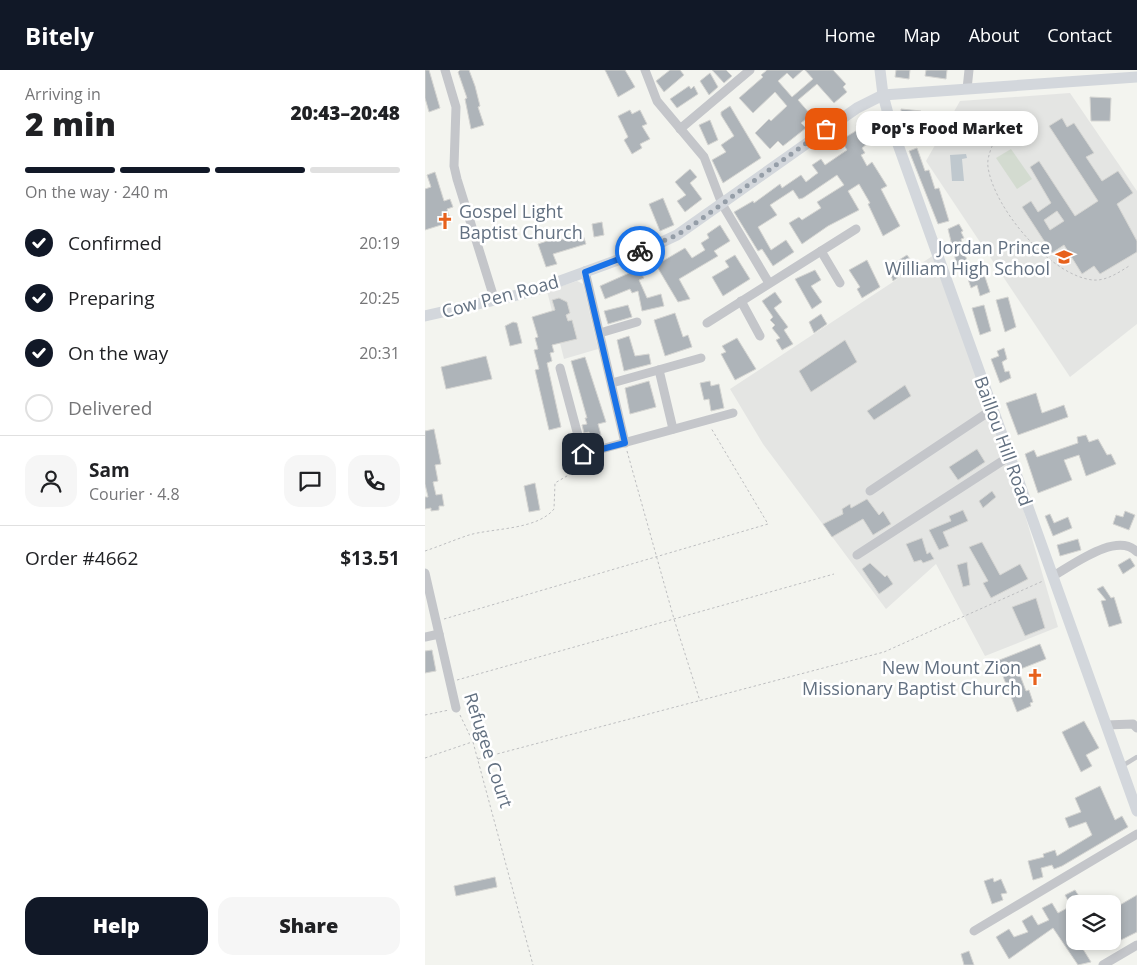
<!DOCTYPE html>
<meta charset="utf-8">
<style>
:root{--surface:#fff;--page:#f6f6f6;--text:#202124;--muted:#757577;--line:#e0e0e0;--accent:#111827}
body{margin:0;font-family:"Open Sans",sans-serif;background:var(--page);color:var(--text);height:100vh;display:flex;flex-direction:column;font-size:19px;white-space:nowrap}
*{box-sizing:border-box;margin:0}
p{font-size:16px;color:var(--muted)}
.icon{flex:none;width:28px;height:28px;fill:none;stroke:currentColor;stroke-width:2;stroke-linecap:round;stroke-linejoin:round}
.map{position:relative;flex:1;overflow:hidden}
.side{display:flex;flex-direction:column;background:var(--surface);width:425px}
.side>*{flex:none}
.fabs{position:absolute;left:641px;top:825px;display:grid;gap:10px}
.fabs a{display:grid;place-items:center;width:55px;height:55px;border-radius:10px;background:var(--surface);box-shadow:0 2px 8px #0003;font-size:25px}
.pin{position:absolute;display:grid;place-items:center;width:42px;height:42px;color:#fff;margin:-21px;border-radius:10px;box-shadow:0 2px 8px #0006}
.courier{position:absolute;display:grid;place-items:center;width:50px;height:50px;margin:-25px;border:4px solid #1a73e8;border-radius:50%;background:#fff;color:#222;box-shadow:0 1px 6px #0007}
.bubble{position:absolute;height:35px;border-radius:15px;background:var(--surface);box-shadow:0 2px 8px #0003;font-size:16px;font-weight:800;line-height:35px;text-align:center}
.summary em{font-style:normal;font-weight:800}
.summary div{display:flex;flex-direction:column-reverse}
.summary{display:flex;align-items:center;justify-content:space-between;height:85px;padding:0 25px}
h1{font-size:32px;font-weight:800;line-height:38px}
.bar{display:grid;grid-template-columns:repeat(4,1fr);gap:8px 5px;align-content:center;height:60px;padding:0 25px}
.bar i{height:6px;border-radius:4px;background:var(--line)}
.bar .selected{background:var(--accent)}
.bar p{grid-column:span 4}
.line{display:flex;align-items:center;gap:12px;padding:0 25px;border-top:1px solid var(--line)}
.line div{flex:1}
.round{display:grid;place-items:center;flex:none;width:52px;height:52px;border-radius:15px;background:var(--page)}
ol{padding:0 25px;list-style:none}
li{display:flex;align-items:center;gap:15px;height:55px}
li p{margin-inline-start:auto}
li .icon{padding:5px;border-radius:50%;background:var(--accent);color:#fff;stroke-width:4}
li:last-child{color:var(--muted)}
li i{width:28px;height:28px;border:2px solid var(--line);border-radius:50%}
.primary-button{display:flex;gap:10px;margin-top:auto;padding:10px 25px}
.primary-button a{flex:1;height:58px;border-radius:15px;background:var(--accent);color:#fff;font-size:20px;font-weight:800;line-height:58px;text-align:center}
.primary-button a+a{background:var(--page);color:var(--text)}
header{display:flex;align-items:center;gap:30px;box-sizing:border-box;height:70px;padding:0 25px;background:var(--accent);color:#fff}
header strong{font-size:24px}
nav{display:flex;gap:28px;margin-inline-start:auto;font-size:18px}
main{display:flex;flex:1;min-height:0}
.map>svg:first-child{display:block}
.built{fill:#e4e5e3}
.green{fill:#d3dbd0}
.water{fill:#bfc8ce}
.building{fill:#aeb4b9;stroke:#d5d5d2;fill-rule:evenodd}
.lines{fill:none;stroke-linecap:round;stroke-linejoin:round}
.path{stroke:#bdbec0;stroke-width:1;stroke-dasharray:2.5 2.5;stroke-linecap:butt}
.lane{stroke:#c4c6ca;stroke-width:4.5}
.street{stroke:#c4c6ca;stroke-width:9}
.secondary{stroke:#d3d7dc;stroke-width:11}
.done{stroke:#959ea8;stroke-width:5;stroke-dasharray:0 9}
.route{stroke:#1a73e8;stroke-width:6}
.labels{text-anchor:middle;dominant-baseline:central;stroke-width:5;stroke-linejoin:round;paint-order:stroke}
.poi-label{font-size:18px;fill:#627081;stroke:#fff;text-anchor:end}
.street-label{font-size:18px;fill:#627081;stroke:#fff}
</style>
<header>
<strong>Bitely</strong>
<nav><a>Home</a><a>Map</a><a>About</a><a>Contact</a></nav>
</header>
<main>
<section class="side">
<div class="summary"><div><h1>2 min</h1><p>Arriving in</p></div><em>20:43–20:48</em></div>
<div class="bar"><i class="selected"></i><i class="selected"></i><i class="selected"></i><i></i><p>On the way · 240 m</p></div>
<ol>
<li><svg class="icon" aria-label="check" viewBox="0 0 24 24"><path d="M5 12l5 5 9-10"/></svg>Confirmed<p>20:19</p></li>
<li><svg class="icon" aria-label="check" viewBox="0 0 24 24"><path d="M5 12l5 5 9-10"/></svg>Preparing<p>20:25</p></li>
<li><svg class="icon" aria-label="check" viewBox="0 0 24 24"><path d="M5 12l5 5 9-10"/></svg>On the way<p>20:31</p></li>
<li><i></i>Delivered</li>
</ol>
<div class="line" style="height:90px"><a class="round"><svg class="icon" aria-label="person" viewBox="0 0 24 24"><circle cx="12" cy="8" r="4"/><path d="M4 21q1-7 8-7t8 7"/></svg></a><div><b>Sam</b><p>Courier · 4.8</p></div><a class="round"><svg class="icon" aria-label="chat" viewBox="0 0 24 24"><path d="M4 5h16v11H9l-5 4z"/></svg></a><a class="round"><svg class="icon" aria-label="phone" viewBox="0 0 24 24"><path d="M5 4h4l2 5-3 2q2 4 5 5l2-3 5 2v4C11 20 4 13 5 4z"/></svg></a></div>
<div class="line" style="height:65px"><div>Order #4662</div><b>$13.51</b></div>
<div class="primary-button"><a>Help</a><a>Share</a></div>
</section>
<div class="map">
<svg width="712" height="895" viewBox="0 0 712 895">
<rect width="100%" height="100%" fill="#f3f4ef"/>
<!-- built -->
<g class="built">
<path d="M645,23L712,121V254L645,307L501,91L535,31Z"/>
<path d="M509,185L593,421L633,557L560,586L511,494L461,539L338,374L305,319Z"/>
<path d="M152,211L158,214L173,279L139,289L122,221Z"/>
</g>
<!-- green -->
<path class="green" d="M586,79L607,109L592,119L571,88Z"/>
<!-- water -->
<path class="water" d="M541,84L542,88L537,89L539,111H527L525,85Z"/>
<!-- building -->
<g class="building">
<path d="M0,0H4L15,38L4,42L0,28Z"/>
<path d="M35,0H44L50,16L55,36L53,37L59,55L46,59L40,29L42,28L33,2Z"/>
<path d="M180,0H200L210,17L193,27Z"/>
<path d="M245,0H255L259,5L239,22L231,11Z"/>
<path d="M287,0H301L307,6L299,13Z"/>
<path d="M342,0H378L368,9L362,3L353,11L367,27L388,9L380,0H408L421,14L418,17L422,22L409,33L392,14L373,30L386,45L376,53L381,58L358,76L353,71L345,79L330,63L344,49L346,51L362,36L350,22L328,43L314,28L338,7L336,5Z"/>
<path d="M471,0H485L484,9L470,7Z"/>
<path d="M501,0H522L521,9L500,6Z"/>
<path d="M285,3L293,17L284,25L275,11Z"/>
<path d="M264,16L266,19L269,16L273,24L252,38L245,29Z"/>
<path d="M665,27L686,28L685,51H666Z"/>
<path d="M305,36L336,88L298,113L287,90L301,82L296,75L309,66L296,45V42Z"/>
<path d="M476,39L496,41L497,54L476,57Z"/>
<path d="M205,40L207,44L215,40L222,54L217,56L225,69L215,74L217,78L207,84L199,70L203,67L193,46Z"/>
<path d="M532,47H548L547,72H533Z"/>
<path d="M637,48L642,57L649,53L669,83L661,87L677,111L693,101L708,123L692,134L712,171V182L675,204L669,196L657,204L639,175L627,183L597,137L606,131L613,142L626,133L605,97L614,91L650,146L673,131L624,56ZM632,141L639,151L625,160L619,150Z"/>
<path d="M285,50L293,70L283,75L274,55Z"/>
<path d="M437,51L449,68L437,78L440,83L436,85L442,96L447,92L462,116L456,119L475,156L458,166L443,134L445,133L434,114L423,121L434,140L403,156L377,174L364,153L374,147L377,150L396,138L392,132L419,115L412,105L378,128L374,129L368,120L345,135L352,145L333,157L346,180L361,170L369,182L348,196L337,179L333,181L309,142L328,131L329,133L355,114L357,118L376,105L381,112L390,105L393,103L387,95L396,89L400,95L422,80L416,70L434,59L431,55Z"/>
<path d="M492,78L500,101L504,100L510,119L514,118L524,151L513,154L484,81Z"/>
<path d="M265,99L272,107L265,113L277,129L260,142L252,131L261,125L250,112Z"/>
<path d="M10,102L19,131L25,129L28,137L22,139L26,152L0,160V119L6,117L2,105Z"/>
<path d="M238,128L249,155L235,161L224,134Z"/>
<path d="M177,152L179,165L169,167L167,154Z"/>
<path d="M534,154L538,161L536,162L539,168L536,169L542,191L532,196L523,159Z"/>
<path d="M295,155L305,171L289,181L293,186L254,209L265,229L253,232L231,195L260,178L267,188L280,180L276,173L284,168L282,164Z"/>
<path d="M157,162L161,174L128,184L132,194L121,197L113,174L131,168L132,171Z"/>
<path d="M310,185L325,209L298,226L287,207L304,197L300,191Z"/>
<path d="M482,185L490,196L468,211L463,197Z"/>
<path d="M442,190L455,217L437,228L432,219L435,217L424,200Z"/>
<path d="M211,200L213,204L216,203L219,208L214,210L222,228L236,224L239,236L217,241L213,221L207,223L205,219L180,229L175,216Z"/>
<path d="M390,200L396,210L386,216L397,232L387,239L370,209Z"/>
<path d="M559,204L565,222L555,226L552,215L546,218L543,209Z"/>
<path d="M350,222L357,232L349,238L363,257L359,260L368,274L357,280L351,270L355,268L347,258L350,255L345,250L348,247L337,231Z"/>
<path d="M583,227L591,257L580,262L571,230Z"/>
<path d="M134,228L142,232L145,243L141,245L143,251L147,250L152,269L127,275L129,282L125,283L127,291L122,293L136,357L124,360L110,300L114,299L109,280L113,279L110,268L113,267L107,247L130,240L127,230Z"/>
<path d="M203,235L207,247L183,254L179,241Z"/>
<path d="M559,235L566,261L555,265L547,238Z"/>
<path d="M250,243L258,267L263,265L267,277L240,286L229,250Z"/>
<path d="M396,244L402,254L389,263L384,252Z"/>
<path d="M88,252L92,253L97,273L85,276L80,256Z"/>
<path d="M204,266L210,286L224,284L226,294L199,301L192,270Z"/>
<path d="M312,268L331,299L310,310L296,284L301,282L297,276Z"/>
<path d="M420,270L432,292L386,322L374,301Z"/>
<path d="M579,278L582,289L577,292L580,302L584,301L586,308L575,313L566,289L574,286L572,281Z"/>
<path d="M61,286L67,309L21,319L16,297Z"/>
<path d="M160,287L181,352L173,354L176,365L165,368L164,362L159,363L157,355L162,354L160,348H162L146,291Z"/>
<path d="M224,311L231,337L205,344L200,318Z"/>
<path d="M285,311L286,316L294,314L299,338L286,341L284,329L279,330L275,313Z"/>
<path d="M480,315L486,326L449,350L442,341Z"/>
<path d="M611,323L617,343L639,335L643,347L593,365L581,333Z"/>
<path d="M9,359L16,394L10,395L13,411L8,412L11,425L17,424L19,436H14V440L6,441V438L0,439V427H3L0,414V361Z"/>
<path d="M661,365L664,372L673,369L682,385L686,384L691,394L661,406L654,385L639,390L647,410L613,423L600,384L609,380L612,387L653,373L652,367Z"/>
<path d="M552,379L560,392L533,410L524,397Z"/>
<path d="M110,413L115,440L104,442L99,416Z"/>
<path d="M567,421L571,427L558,438L554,431Z"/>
<path d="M442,429L454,445L458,441L466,454L448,465L438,449L407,467L398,454L418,444L417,439L425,434L426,438Z"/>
<path d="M538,440L543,451L518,462L524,476L514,480L504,460L526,451L524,446Z"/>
<path d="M700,441L710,445L704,460L688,454L691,445L698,447Z"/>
<path d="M625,444L629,453L643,447L647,458L628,466L620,446Z"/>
<path d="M497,468L502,484L505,482L509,489L498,493L496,490L489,492L481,474Z"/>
<path d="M653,469L656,480L635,486L632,475Z"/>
<path d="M557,472L575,505L595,494L603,509L566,528L558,513L563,511L544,477Z"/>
<path d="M705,488L710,496L698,504L693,495Z"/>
<path d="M542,492L545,515L538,517L532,495Z"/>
<path d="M445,493L460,507L462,505L468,514L454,524L437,499Z"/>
<path d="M678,516L686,528L689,527L697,553L684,557L676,531L681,530L672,519Z"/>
<path d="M611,528L620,558L600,566L587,537Z"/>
<path d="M615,574L621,589L593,600L601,621L604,620L608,632L605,633L606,636L592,642L572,591Z"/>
<path d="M7,580L11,601L0,603V581Z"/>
<path d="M659,651L674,678L661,685L667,696L656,702L637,662Z"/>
<path d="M675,716L690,750L697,746L703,757L637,796L629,799L627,795L616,798L618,807L608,810L603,791L619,787L618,784L630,780L632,786L667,765L661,752L644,758L640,748L656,742L650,728Z"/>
<path d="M70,807L72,817L31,826L29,816Z"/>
<path d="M568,808L569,812L576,809L582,823L576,824L578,830L567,834L559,811Z"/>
<path d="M650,820L659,834H650V871H653L666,892L653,895L628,858L584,889L571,867L584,859L589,867L603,862L597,851L607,845L613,855L624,850L617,838L627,833L633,843L646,836L640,825Z"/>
<path d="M712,825V862L688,874V839Z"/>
<path d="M544,881L549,895H539L536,884Z"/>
</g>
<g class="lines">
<!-- path -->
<g class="path">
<path d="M575,57C571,69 561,85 563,97C569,139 626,206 668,210C681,211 693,203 704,196"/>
<path d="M202,381L249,549L275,631"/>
<path d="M0,481C15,476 29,470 44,465C68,458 112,460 129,439L130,413L147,403L156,392"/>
<path d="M19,549L343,454L286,358"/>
<path d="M32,610L409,504"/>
<path d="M0,645L24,640"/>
<path d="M35,645L48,672L108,895"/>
<path d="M0,688L47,672"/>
<path d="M53,689L459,582L618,511"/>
</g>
<!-- lane -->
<path class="lane" d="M697,696L712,687"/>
<!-- street -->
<g class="street">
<path d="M20,0L31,37L29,96L32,109L70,231"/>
<path d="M220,0L232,31L279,87L297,134L344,213"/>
<path d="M542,19L544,0"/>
<path d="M255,59L325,0"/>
<path d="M396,181L415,213"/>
<path d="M160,201L200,373"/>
<path d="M316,231L335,266"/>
<path d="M282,253L431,159"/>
<path d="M175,263L212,252"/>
<path d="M135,298L158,384L308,343"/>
<path d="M234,300L248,359"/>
<path d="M187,313L276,288"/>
<path d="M445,421L568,339"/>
<path d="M432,485L585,386"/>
<path d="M0,503L31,638"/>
<path d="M628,506C648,495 692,461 712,482"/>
<path d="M0,567L14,564"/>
<path d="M681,655L708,654L712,658"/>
<path d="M549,861L712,764"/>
<path d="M678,895L712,875"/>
</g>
<!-- secondary -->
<g class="secondary">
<path d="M455,0L458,25L466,55L712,741"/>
<path d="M0,246L105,222L220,180L252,165L432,38L458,25L712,7"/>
</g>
</g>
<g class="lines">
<!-- done -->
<path class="done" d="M215,181L252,165L272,152L401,59"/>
<!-- route -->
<path class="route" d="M158,384L200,373L160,202L215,181"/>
</g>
<!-- icons -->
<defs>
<g id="church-bare" transform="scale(1.35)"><path d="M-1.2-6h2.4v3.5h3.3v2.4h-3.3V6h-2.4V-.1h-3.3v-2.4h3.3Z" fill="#e7611c" stroke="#fff" stroke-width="2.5" paint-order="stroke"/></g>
<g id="school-bare" transform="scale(1.35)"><path d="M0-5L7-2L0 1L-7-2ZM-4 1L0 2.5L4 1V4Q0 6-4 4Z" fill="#e7611c" stroke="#fff" stroke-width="2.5" paint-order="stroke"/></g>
</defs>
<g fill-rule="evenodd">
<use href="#church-bare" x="20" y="151"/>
<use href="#school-bare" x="639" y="187"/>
<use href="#church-bare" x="610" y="607"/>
</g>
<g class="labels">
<!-- poi labels -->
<g class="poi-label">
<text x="34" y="141" text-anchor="start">Gospel Light<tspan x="34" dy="21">Baptist Church</tspan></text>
<text x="625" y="177">Jordan Prince<tspan x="625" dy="21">William High School</tspan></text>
<text x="596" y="597">New Mount Zion<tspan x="596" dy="21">Missionary Baptist Church</tspan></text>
</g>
<!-- street labels -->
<g class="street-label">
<text transform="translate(75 226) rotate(-15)">Cow Pen Road</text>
<text transform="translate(579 371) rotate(70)">Baillou Hill Road</text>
<text transform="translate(64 680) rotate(72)">Refugee Court</text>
</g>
</g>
</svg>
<div class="fabs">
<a><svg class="icon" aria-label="layers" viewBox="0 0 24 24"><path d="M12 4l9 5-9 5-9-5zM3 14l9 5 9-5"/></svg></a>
</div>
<div class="pin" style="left:401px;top:59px;background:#ea580c"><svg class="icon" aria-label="bag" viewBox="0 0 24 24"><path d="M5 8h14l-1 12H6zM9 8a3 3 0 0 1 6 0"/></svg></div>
<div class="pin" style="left:158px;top:384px;background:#1f2937"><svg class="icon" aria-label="home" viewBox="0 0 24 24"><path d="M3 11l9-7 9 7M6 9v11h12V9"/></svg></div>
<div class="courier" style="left:215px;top:181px"><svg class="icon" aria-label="bike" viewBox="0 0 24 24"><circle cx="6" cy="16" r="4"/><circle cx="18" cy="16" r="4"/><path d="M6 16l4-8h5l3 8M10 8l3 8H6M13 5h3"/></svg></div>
<div class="bubble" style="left:431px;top:41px;width:182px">Pop's Food Market</div>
</div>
</main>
